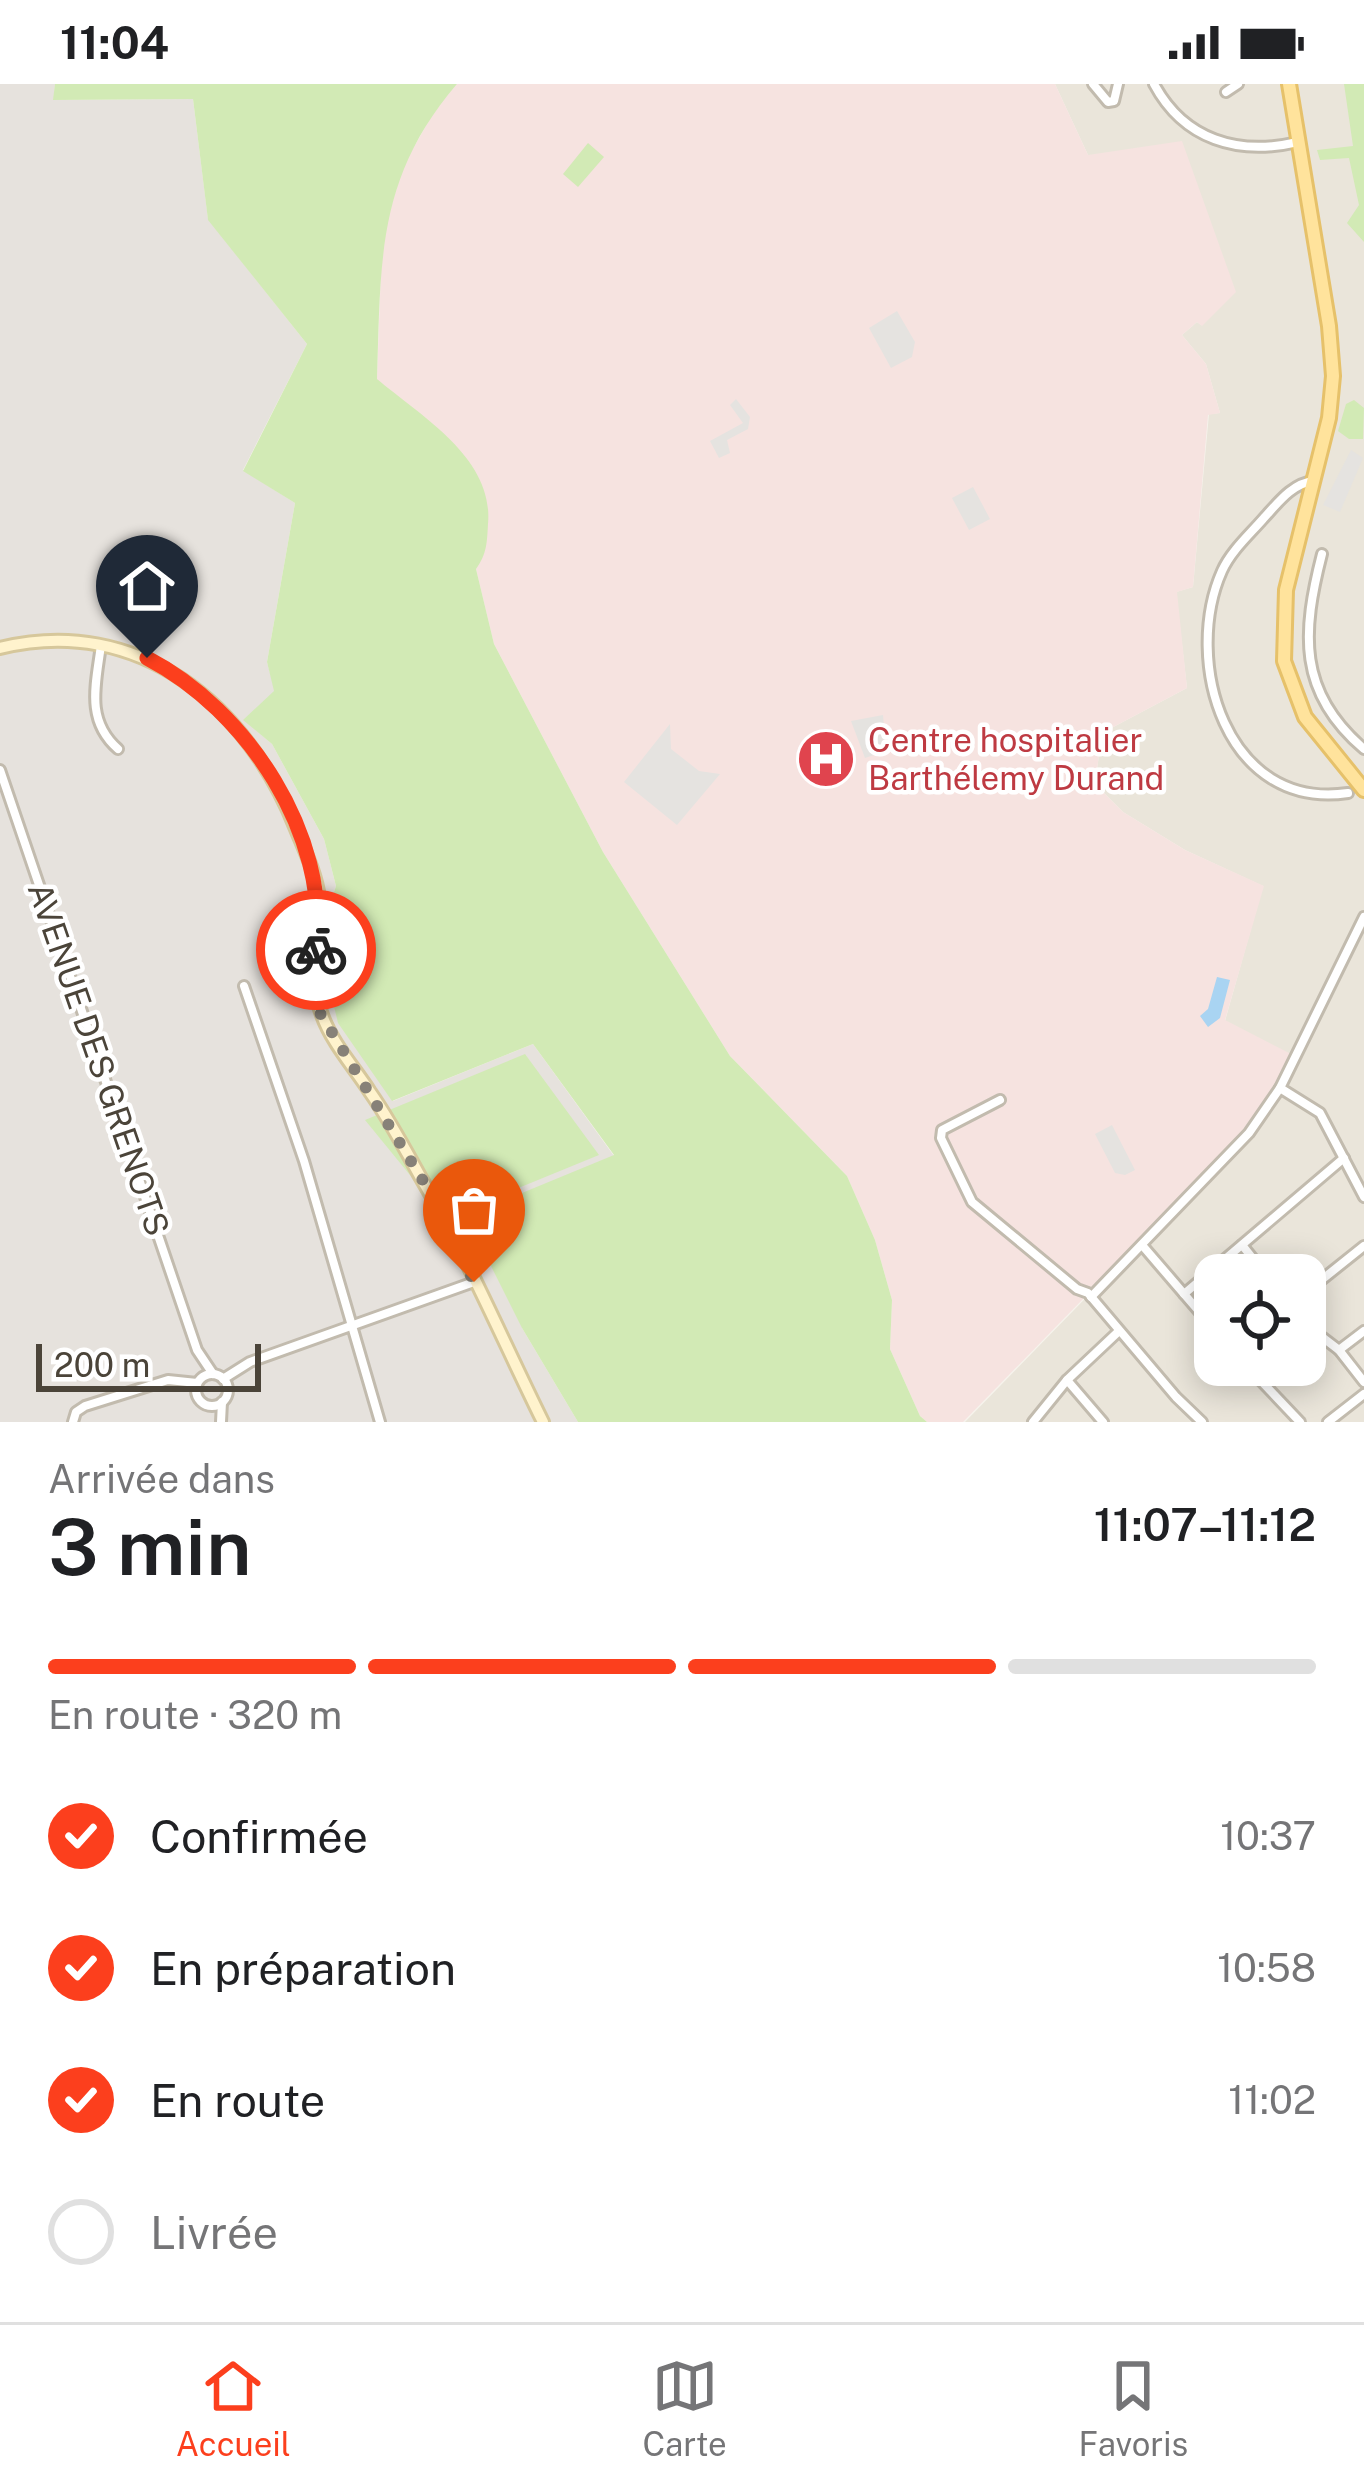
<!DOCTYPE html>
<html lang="fr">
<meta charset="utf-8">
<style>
:root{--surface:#fff;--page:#f2f2f2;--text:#202124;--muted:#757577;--line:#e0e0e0;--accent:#fc3f1d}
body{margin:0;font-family:"Public Sans",sans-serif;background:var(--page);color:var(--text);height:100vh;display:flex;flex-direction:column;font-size:45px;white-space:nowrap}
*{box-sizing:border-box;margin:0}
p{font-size:39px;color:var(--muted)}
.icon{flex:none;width:66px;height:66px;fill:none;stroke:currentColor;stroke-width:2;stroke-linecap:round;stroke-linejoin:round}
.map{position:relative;height:1338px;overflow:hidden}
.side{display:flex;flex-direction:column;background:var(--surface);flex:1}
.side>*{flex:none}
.fabs{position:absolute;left:1194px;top:1170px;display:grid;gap:24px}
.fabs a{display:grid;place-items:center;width:132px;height:132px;border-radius:24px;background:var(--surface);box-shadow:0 6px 30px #0003;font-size:60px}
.scale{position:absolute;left:36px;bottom:30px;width:225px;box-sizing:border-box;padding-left:12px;border:6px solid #4b4439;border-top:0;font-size:33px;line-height:42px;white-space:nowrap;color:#4b4439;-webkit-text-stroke:9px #fff;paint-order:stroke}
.pin{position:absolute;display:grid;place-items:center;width:102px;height:102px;color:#fff;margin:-123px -51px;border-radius:50% 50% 50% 0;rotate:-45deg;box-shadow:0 0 12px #0007}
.pin .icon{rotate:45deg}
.courier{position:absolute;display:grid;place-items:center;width:120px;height:120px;margin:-60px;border:9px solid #fc3f1d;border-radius:50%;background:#fff;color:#222;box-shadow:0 3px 15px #0007}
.headline em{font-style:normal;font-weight:600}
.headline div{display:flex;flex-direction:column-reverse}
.headline{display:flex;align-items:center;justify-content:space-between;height:204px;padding:0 48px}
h1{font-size:78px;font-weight:600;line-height:90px}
.bar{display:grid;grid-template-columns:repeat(4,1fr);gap:18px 12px;align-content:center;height:144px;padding:0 48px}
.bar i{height:15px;border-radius:9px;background:var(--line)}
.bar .active{background:var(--accent)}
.bar p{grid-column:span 4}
ol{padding:0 48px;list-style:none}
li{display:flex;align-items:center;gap:36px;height:132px}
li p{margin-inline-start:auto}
li .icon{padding:12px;border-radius:50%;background:var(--accent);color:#fff;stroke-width:4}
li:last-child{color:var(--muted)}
li i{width:66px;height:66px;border:6px solid var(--line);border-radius:50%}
.status{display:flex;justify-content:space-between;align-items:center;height:84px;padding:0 60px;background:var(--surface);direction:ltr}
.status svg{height:33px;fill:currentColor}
.dock{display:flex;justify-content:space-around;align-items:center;height:168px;border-top:3px solid var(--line);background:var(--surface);font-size:33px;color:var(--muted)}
.dock a{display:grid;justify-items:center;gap:6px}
.dock .active{color:var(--accent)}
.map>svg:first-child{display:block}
.residential{fill:#eae5da;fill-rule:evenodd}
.industrial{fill:#e6e2dd}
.medical{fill:#f6e3e0}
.green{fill:#d2eab5}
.parking{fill:#e5e3e0}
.water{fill:#a9d4f2}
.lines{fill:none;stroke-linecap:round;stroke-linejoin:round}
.minor-casing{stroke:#c2bbae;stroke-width:14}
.secondary-casing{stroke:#d6c79b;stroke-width:16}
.primary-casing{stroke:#e6c16a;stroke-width:18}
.minor{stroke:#fff;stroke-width:8}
.secondary{stroke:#fff3cd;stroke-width:10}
.primary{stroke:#ffe39c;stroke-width:12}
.done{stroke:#878178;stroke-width:12;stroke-dasharray:0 21.6}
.route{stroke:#fc3f1d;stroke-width:15}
.labels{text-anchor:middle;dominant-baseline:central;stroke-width:9;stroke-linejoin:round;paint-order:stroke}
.health-label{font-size:33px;fill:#be3a42;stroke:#fff;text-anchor:start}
.street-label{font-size:33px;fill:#4b4439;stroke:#fff}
</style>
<div class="status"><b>11:04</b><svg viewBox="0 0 49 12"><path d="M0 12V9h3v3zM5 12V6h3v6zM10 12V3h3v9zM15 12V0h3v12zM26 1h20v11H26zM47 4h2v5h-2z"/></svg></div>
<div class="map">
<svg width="1364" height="1338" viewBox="0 0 1364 1338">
<rect width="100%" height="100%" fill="#f6f3ec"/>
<!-- residential -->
<path class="residential" d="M1055,0H1364V1338H965L1223,1073L1274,1005L1225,937L1263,802L1185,766L1123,728L1095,700L1102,649L1187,604L1176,508L1193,503L1209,330L1220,329L1206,280L1182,251L1197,238L1201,241L1088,71ZM1215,1191H1305V1281H1215Z"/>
<!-- industrial -->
<path class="industrial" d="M0,0H55L54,16L193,15L208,135L307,260L243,386L295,419L267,578L275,607L244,636L272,660L324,755L336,802L318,856L393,1017L533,960L614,1072L522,1244L578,1338H0Z"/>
<!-- medical -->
<path class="medical" d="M457,0H1055L1088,71L1182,57L1236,208L1202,242L1197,238L1182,251L1206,280L1220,329L1208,331L1193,503L1177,508L1187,604L1102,649L1095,700L1123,728L1185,766L1264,802L1225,936L1291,970L1274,1005L1239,1055L963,1338H927L920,1332L890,1265L892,1216L875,1156L847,1092L730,972L603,768L494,560L476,485L377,295L382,156L402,84L436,24Z"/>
<!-- green -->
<g class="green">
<path d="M55,0H457C376,94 381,179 377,295C422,333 494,374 488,440C487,458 487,470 476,485L494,560L603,768L730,972L847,1092L875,1156L892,1216L890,1265L920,1332L927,1338H578L522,1244L466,1132L614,1071L533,960L392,1017L338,939L318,856L336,802L324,755L272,660L243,636L274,607L267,578L295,419L243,387L307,260L208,136L193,15L53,16Z"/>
<path d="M1344,0H1364V158L1347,139L1359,121L1349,74L1320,76L1317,66L1353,62Z"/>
<path d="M588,59L604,73L578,103L563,90Z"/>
<path d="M1354,316L1364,324L1363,355H1349L1338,347L1346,320Z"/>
<path d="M525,970L599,1071L445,1134L365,1036Z"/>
</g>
<!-- parking -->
<g class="parking">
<path d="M897,227L915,258L912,273L891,284L869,244Z"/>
<path d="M736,315L750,333L748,345L727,356L730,369L719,374L710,357L743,339L730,321Z"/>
<path d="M1351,366L1363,374L1340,428L1323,421Z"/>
<path d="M973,403L990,435L969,446L952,414Z"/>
<path d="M883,631L886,667L865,674L851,637Z"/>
<path d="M670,640L671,665L699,687L720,690L677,741L624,698Z"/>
<path d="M1112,1041L1135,1086L1125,1091L1115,1089L1095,1050Z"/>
</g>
<!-- water -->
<path class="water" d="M1217,893L1230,896L1220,934L1208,943L1200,932L1208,925Z"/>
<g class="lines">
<!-- minor casing -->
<g class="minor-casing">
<g id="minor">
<path d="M1093,0L1108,18L1114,17L1118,0"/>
<path d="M1154,0C1184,56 1238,72 1298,58"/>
<path d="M1226,8L1238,0"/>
<path d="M1314,397C1292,399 1277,420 1263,435C1249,451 1231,467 1222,487C1182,577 1226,727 1348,709"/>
<path d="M1322,470C1302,548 1297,608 1364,665"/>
<path d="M101,561C96,600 85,636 118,665"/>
<path d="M0,686L197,1266L213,1290"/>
<path d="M244,902L304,1077L380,1338"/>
<path d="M1280,1004L1320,1029L1364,1113"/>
<path d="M1000,1016L942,1046L941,1054L972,1118L1077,1205L1088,1209L1176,1313L1202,1338"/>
<path d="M1142,1161L1215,1246"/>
<path d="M1242,1161L1266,1191"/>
<path d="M1305,1209L1364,1162"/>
<path d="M1184,1210L1344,1074"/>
<path d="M1091,1213L1249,1049L1280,1004L1364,833"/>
<path d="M1305,1240L1339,1266L1364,1298"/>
<path d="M1339,1266L1364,1247"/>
<path d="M1246,1281L1300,1338"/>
<circle cx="212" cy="1306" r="16"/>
<path d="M223,1295L250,1278L474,1198"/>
<path d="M1067,1296L1103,1338"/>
<path d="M73,1338L76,1328L85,1322L168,1296L197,1299"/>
<path d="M221,1338L222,1318"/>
<path d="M1033,1338L1067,1296L1119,1247"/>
<path d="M1328,1338L1364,1310"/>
</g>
</g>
<!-- secondary casing -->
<g class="secondary-casing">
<path id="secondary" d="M0,564C139,530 247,621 296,745C305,767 316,790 319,814C324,854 306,891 322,931C332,959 354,983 370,1008C389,1035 405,1065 421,1094C467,1172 503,1257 543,1338"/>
</g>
<!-- primary casing -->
<g class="primary-casing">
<path id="primary" d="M1289,0L1329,242L1333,292L1329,334L1286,506L1284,577L1305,633L1364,706"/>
</g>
<!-- minor -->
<use href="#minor" class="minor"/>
<!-- secondary -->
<use href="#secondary" class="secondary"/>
<!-- primary -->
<use href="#primary" class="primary"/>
</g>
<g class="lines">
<!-- done -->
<path class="done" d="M316,866L314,900L320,929L425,1100L474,1198"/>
<!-- route -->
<path class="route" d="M147,574C247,626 330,751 316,866"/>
</g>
<!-- icons -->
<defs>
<g id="hospital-disc" transform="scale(3)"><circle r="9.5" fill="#e0444e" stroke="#fff"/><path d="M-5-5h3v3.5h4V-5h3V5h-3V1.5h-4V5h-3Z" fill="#fff"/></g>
</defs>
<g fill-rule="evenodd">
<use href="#hospital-disc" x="826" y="675"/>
</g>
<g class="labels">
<!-- health labels -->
<g class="health-label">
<text x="868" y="656">Centre hospitalier<tspan x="868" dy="38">Barthélemy Durand</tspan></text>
</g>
<!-- street labels -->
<g class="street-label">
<text transform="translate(99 975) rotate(71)">AVENUE DES GRENOTS</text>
</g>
</g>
</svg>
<div class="fabs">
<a><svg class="icon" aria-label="locate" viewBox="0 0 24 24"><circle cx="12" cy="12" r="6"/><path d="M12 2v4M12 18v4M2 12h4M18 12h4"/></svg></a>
</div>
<div class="scale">200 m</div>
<div class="pin" style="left:474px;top:1198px;background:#ea580c"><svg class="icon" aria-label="bag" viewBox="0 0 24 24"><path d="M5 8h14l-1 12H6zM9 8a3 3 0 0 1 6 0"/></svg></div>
<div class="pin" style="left:147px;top:574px;background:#1f2937"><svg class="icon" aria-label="home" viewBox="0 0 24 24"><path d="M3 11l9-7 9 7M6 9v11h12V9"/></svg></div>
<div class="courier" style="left:316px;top:866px"><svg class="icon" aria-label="bike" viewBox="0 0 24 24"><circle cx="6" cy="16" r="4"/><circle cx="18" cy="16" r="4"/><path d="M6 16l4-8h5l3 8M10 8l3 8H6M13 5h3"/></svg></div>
</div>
<section class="side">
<div class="headline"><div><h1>3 min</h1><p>Arrivée dans</p></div><em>11:07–11:12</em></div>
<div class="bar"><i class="active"></i><i class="active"></i><i class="active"></i><i></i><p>En route · 320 m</p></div>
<ol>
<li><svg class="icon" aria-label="check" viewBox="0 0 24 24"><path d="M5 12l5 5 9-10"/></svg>Confirmée<p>10:37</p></li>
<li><svg class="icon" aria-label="check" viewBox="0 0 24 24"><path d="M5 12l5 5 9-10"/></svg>En préparation<p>10:58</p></li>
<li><svg class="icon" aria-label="check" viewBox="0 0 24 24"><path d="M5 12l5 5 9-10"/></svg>En route<p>11:02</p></li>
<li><i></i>Livrée</li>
</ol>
</section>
<nav class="dock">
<a class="active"><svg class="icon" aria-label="home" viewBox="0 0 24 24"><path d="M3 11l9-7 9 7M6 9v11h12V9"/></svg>Accueil</a>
<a><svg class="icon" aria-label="map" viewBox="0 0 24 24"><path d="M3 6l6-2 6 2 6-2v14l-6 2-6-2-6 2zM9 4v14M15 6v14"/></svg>Carte</a>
<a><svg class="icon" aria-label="saved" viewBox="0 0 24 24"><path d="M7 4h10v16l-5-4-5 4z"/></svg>Favoris</a>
</nav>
